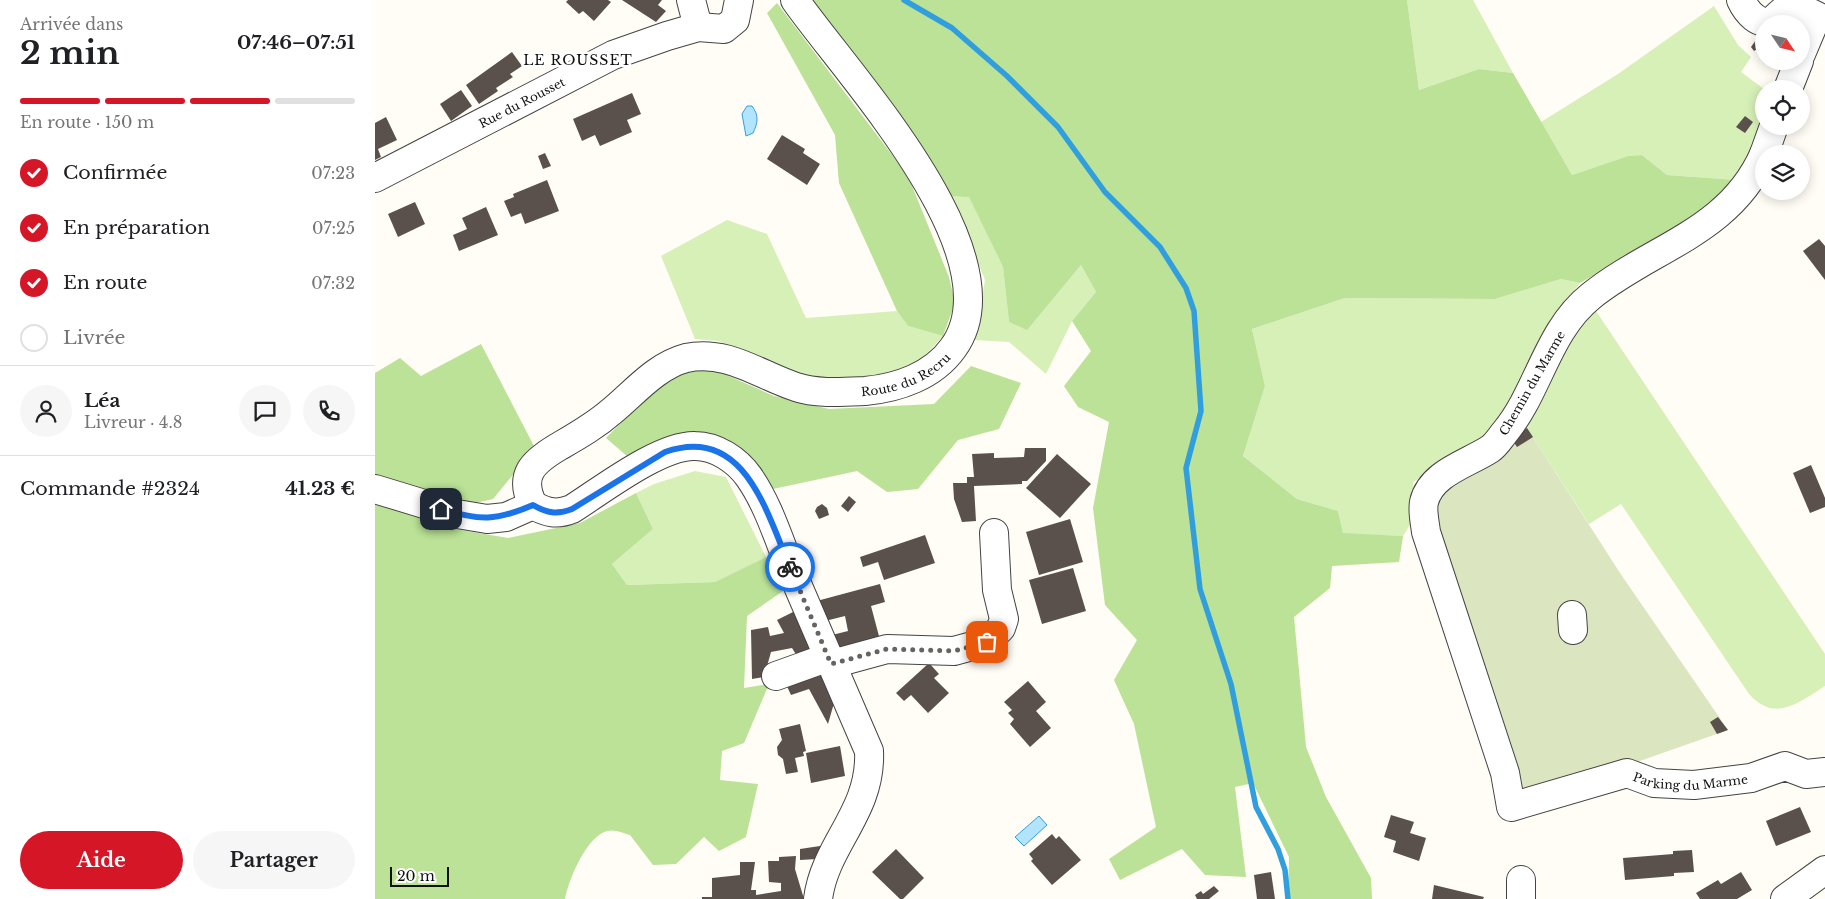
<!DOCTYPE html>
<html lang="fr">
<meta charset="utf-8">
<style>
:root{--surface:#fff;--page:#f6f6f6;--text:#202124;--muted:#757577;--line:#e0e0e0;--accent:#d41627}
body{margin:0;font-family:"Libre Baskerville",serif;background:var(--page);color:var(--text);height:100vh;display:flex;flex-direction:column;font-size:19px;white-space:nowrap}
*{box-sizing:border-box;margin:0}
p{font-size:16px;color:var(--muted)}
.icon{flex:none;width:28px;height:28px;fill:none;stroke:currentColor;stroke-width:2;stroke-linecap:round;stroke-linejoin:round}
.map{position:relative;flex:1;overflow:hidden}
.sheet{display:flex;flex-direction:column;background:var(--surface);width:375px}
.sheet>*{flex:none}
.needle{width:32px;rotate:125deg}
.fabs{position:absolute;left:1380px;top:15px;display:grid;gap:10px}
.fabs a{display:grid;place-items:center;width:55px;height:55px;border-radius:50%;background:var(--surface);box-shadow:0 2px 12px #0003;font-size:25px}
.scale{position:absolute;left:15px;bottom:12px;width:59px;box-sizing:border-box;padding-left:5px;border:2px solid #111;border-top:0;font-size:14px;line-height:18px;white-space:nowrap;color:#111;-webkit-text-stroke:4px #fff;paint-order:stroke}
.pin{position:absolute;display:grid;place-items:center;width:42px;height:42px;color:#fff;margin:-21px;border-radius:10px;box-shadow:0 2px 8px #0006}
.courier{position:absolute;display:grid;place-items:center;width:50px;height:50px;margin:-25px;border:4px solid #1a73e8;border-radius:50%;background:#fff;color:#222;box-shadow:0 1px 6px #0007}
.overview em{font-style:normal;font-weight:700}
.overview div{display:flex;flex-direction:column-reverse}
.overview{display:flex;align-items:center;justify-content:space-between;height:85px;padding:0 20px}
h1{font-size:32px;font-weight:700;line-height:38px}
.bar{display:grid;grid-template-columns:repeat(4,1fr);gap:8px 5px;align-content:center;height:60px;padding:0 20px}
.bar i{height:6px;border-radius:4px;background:var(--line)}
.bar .current{background:var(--accent)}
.bar p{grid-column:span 4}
.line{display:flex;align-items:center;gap:12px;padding:0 20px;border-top:1px solid var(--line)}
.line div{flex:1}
.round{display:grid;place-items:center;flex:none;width:52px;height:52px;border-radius:26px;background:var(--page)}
ol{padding:0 20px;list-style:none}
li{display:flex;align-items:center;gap:15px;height:55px}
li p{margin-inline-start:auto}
li .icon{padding:5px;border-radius:50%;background:var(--accent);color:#fff;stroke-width:4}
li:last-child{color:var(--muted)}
li i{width:28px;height:28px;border:2px solid var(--line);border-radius:50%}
.button{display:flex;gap:10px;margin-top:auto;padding:10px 20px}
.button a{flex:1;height:58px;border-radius:30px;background:var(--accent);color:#fff;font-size:20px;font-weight:700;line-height:58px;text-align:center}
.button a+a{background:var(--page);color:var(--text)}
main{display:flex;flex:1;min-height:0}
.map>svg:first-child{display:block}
.green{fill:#d7f0b8}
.forest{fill:#bbe296}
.cemetery{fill:#dbe6c1}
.water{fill:#b3e4fd;stroke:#319fdd}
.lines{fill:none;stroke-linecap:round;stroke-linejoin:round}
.stream{stroke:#319fdd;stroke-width:5.5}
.building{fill:#5b514c}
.minor-casing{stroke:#444;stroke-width:30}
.minor{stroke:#fff;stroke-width:28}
.done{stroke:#646461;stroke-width:5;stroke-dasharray:0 9}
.route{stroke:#1a73e8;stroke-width:6}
.labels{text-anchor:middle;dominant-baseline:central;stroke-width:5;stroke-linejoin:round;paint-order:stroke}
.street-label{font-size:12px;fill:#111;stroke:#fff}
.neighbourhood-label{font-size:14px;letter-spacing:1px;fill:#111;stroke:#fff}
</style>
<main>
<section class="sheet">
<div class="overview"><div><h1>2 min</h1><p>Arrivée dans</p></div><em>07:46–07:51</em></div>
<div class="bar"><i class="current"></i><i class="current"></i><i class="current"></i><i></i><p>En route · 150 m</p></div>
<ol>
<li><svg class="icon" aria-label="check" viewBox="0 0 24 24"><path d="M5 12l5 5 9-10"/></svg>Confirmée<p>07:23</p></li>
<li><svg class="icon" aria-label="check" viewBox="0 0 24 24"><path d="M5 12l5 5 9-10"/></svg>En préparation<p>07:25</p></li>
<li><svg class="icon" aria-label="check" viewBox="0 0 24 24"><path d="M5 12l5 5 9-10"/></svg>En route<p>07:32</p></li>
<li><i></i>Livrée</li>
</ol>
<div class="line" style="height:90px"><a class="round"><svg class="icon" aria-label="person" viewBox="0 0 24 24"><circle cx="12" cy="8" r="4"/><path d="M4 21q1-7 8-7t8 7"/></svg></a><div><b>Léa</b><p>Livreur · 4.8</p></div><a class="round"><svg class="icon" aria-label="chat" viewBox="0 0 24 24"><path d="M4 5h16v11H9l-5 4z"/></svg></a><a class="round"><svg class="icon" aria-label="phone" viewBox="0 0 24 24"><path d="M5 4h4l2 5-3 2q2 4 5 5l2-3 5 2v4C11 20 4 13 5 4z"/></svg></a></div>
<div class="line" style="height:65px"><div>Commande #2324</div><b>41.23 €</b></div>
<div class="button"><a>Aide</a><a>Partager</a></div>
</section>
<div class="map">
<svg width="1450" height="899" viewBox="0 0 1450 899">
<rect width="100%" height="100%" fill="#fffdf5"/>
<!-- green -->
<g class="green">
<path d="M1032,0H1098L1138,73L1104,69L1044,90Z"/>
<path d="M1339,6L1363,45L1376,57L1366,72L1389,89V126L1362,180L1292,175L1267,155L1253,156L1197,175L1166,122L1243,74Z"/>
<path d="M577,196H594L628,267L634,322L652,329L706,265L721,292L697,321L671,374L634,342L600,340L610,280Z"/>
<path d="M352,220L392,234L431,318L522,311L533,326L568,336L544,362L499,381L437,382L419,376L365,349L343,341L320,339L286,256Z"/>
<path d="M1186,279L1205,283L1178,318L1129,420L1113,439L1038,482L1040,517L1028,536L968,534L963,511L922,499L868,456L890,386L877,329L970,298L1120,299Z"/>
<path d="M1217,305L1450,654V686C1423,703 1400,723 1374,694L1246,504L1214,524L1152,428L1139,443L1124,451Z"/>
<path d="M320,471L351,477L391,557L340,582L252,585L237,564L278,529L261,493L279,484Z"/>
</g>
<!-- forest -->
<g class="forest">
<path d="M433,0H1032L1044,90L1104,69L1138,73L1197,175L1253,156L1267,155L1292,175L1362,180L1338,208L1205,283L1186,279L1120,299L970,298L877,329L890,386L868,456L922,499L963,511L968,533L1028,536L1024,562L957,566L955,588L919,617L931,747L951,797L996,878L997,899H913L914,857L878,783L860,787L871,877L830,875L807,849L745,880L734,859L781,827L759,724L739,680L762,640L730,605L718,508L734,422L703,407L689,386L716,351L697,321L721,292L706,265L652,330L634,322L628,267L594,197L577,196L545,144Z"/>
<path d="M402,3L533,176L574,277L580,303L568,336L533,326L522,311L464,183L460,135L392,13Z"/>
<path d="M106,344L160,448L118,499L92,505L28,483L0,479V373L25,358L46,376Z"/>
<path d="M596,366L646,383L624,429L583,440L543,489L512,492L482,471L398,489L354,446L322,435L252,456L231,438L295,373L338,369L399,396L454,409L559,404Z"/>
<path d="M261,493L278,529L237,564L252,585L340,582L391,557L408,591L372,616L369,688L394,684L369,743L347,751L345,780L383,784L371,837L344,851L329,837L301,864L278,865L255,835C249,833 239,829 232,831C211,837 194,879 190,899H0V504L13,500L80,529L133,538L205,523Z"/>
</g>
<!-- cemetery -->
<path class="cemetery" d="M1152,428L1245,573L1353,730L1191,787L1148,795L1055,525L1067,482L1139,443L1136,438Z"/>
<!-- water -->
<g class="water">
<path d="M372,106H377C384,115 383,123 378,133L371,136L367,114Z"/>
<path d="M664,816L672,825L649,846L640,837Z"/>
</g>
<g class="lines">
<!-- stream -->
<path class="stream" d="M529,0L577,28L632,76L683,127L730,192L785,247L811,288L819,311L826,411L811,468L825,589L856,684L881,807L903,849L910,870L913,899"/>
</g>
<!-- building -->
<g class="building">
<path d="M193,0H233L236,2L219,21L208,11L204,14L191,2Z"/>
<path d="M247,0H287L283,5L291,11L281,22Z"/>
<path d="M1386,33L1389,35V54L1382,49L1379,51L1376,47Z"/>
<path d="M137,52L147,66L135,74L138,77L121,88L123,91L104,104L91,85Z"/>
<path d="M86,90L97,106L76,121L65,104Z"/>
<path d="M257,93L266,114L252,120L257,132L225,146L220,135L207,141L198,119Z"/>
<path d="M1370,116L1378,122L1370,133L1361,127Z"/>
<path d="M11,117L22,140L3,149L6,157L0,160V123Z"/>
<path d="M407,135L430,149L428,153L445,164L432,185L392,159Z"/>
<path d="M170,153L176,166L168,169L163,156Z"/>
<path d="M172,180L184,211L150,224L146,213L136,217L129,201L139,197L138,194Z"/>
<path d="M40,202L50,224L23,237L13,214Z"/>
<path d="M111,207L123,235L84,251L78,235L92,229L87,218Z"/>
<path d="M1444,239L1450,246V280L1428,251Z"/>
<path d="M1152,428L1158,437L1142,447L1136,438Z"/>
<path d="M650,448H671V461L652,481H647V484L599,486L601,521L587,522L579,499L578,483H592V477H599L597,454L619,453V458L649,457Z"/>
<path d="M682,454L716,484L685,518L651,488Z"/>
<path d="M1436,465L1450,498V507L1435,513L1418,473Z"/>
<path d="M474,496L481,502L473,512L466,506Z"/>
<path d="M447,504L452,508L454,515L444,519L440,511L442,507Z"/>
<path d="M695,519L708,562L664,575L651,532Z"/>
<path d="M550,535L560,563L509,580L503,562L488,567L485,557Z"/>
<path d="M698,568L711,611L667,624L654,580Z"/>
<path d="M505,584L510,602L496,606L505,640L460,651L453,636L473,631L470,616L446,622L438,602Z"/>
<path d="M420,611L442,656H422L417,648L396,652L389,677L377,679L376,630L393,627L395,636L409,633L402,620Z"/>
<path d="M554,663L564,674L559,678L574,693L553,713L536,695L529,701L521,693Z"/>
<path d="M446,665L461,696L453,724L434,689L416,695L409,680Z"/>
<path d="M653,681L671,702L661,711L676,728L655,747L635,724L639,719L633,713L637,710L629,702Z"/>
<path d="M1343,717L1353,730L1342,734L1335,722Z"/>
<path d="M425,724L431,751L428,752L429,756L420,758L423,772L411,774L408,759L403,755L402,747L407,740L404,729Z"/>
<path d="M465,746L470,776L436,783L431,753Z"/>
<path d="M1425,807L1436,832L1401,846L1391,821Z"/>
<path d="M1016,815L1039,822L1035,833L1051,838L1044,861L1018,852L1021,841L1009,837Z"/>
<path d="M677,834L681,839L684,836L706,860L677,885L656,861L658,859L654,854Z"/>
<path d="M445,846L446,855L442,859L425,860V849Z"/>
<path d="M521,849L549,878L528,899H525L497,872Z"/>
<path d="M1317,850L1319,872L1299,873V876L1250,880L1248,858L1298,854V851Z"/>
<path d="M421,856L420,869L429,899H327V897H337V878L365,875V862H380L376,890H381V895L406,891V883L394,882L393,861H404V857Z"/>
<path d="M896,872L900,899H882L879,875Z"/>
<path d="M1366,872L1377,890L1362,899H1325L1321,893L1343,880L1346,884Z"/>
<path d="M1059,885L1109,897L1108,899H1057Z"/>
<path d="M839,886L844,891L834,899H822L820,895L826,891L828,894Z"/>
</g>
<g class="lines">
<!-- minor casing -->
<g class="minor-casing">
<g id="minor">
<path d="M316,0L323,27"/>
<path d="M1366,0C1371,11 1385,29 1399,19C1405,14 1410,8 1417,4L1442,16L1426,54"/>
<path d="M1413,89L1424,61"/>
<path id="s1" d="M1389,154C1355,232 1277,247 1216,296C1172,331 1164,391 1130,432C1125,438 1121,445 1115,449C1092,464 1056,473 1049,502C1047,511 1050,523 1051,532L1130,773L1136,807L1252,773L1279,783L1319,785L1376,778L1410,766L1431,774L1450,772"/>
<path d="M1389,154L1399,126"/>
<path id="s2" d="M0,178L238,55L292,36L323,27L349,29L360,20L364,0"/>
<path d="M0,489L82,514L112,519L131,517L158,505"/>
<path id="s3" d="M158,505C143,475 158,462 183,447C202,436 220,426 237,411C260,392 281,366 311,358C352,349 384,375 421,387C441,394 468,392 490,391C523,388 558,376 578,348C645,256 470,72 420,0"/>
<path d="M158,505C172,513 182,515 197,509C227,490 285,445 320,446C341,446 362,460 374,477C393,504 404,540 416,570C442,631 468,691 494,751C497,812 450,844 443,899"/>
<path d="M1197,615L1198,630"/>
<path d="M457,664L512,649L579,651L612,642L626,628L629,619L622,590L619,533"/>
<path d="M401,676L454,657"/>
<path d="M1146,899V880"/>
<path d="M1410,899L1450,870"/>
</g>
</g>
<!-- minor -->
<use href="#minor" class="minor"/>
</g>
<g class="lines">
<!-- done -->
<path class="done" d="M415,567L456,664L512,649L579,651L612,642"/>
<!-- route -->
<path class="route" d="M66,509C105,521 121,521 158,505C172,513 182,515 197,509L290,452C369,424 391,511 415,567"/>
</g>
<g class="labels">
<!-- street labels -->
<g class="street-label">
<text stroke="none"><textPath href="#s2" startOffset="165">Rue du Rousset</textPath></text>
<text stroke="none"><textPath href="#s3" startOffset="459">Route du Recru</textPath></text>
<text transform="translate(1157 383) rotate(-60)">Chemin du Marme</text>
<text stroke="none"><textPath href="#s1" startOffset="1004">Parking du Marme</textPath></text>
</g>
<!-- neighbourhood labels -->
<g class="neighbourhood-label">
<text x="203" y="60">LE ROUSSET</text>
</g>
</g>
</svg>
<div class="fabs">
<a><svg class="needle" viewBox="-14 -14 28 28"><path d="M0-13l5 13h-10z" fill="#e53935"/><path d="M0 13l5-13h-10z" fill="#757577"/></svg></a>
<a><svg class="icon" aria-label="locate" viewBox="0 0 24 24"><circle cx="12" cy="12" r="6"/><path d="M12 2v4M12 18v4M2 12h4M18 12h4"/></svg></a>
<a><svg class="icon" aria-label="layers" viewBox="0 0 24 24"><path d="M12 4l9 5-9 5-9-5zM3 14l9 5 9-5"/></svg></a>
</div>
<div class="scale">20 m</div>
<div class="pin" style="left:612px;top:642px;background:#ea580c"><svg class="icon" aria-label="bag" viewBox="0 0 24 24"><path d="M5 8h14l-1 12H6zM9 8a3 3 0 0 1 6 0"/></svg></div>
<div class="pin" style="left:66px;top:509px;background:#1f2937"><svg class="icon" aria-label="home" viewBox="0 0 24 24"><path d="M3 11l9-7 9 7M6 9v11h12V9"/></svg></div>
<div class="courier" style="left:415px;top:567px"><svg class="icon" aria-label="bike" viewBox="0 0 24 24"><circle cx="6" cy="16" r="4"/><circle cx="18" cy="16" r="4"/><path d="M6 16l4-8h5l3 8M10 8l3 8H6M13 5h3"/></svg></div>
</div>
</main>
